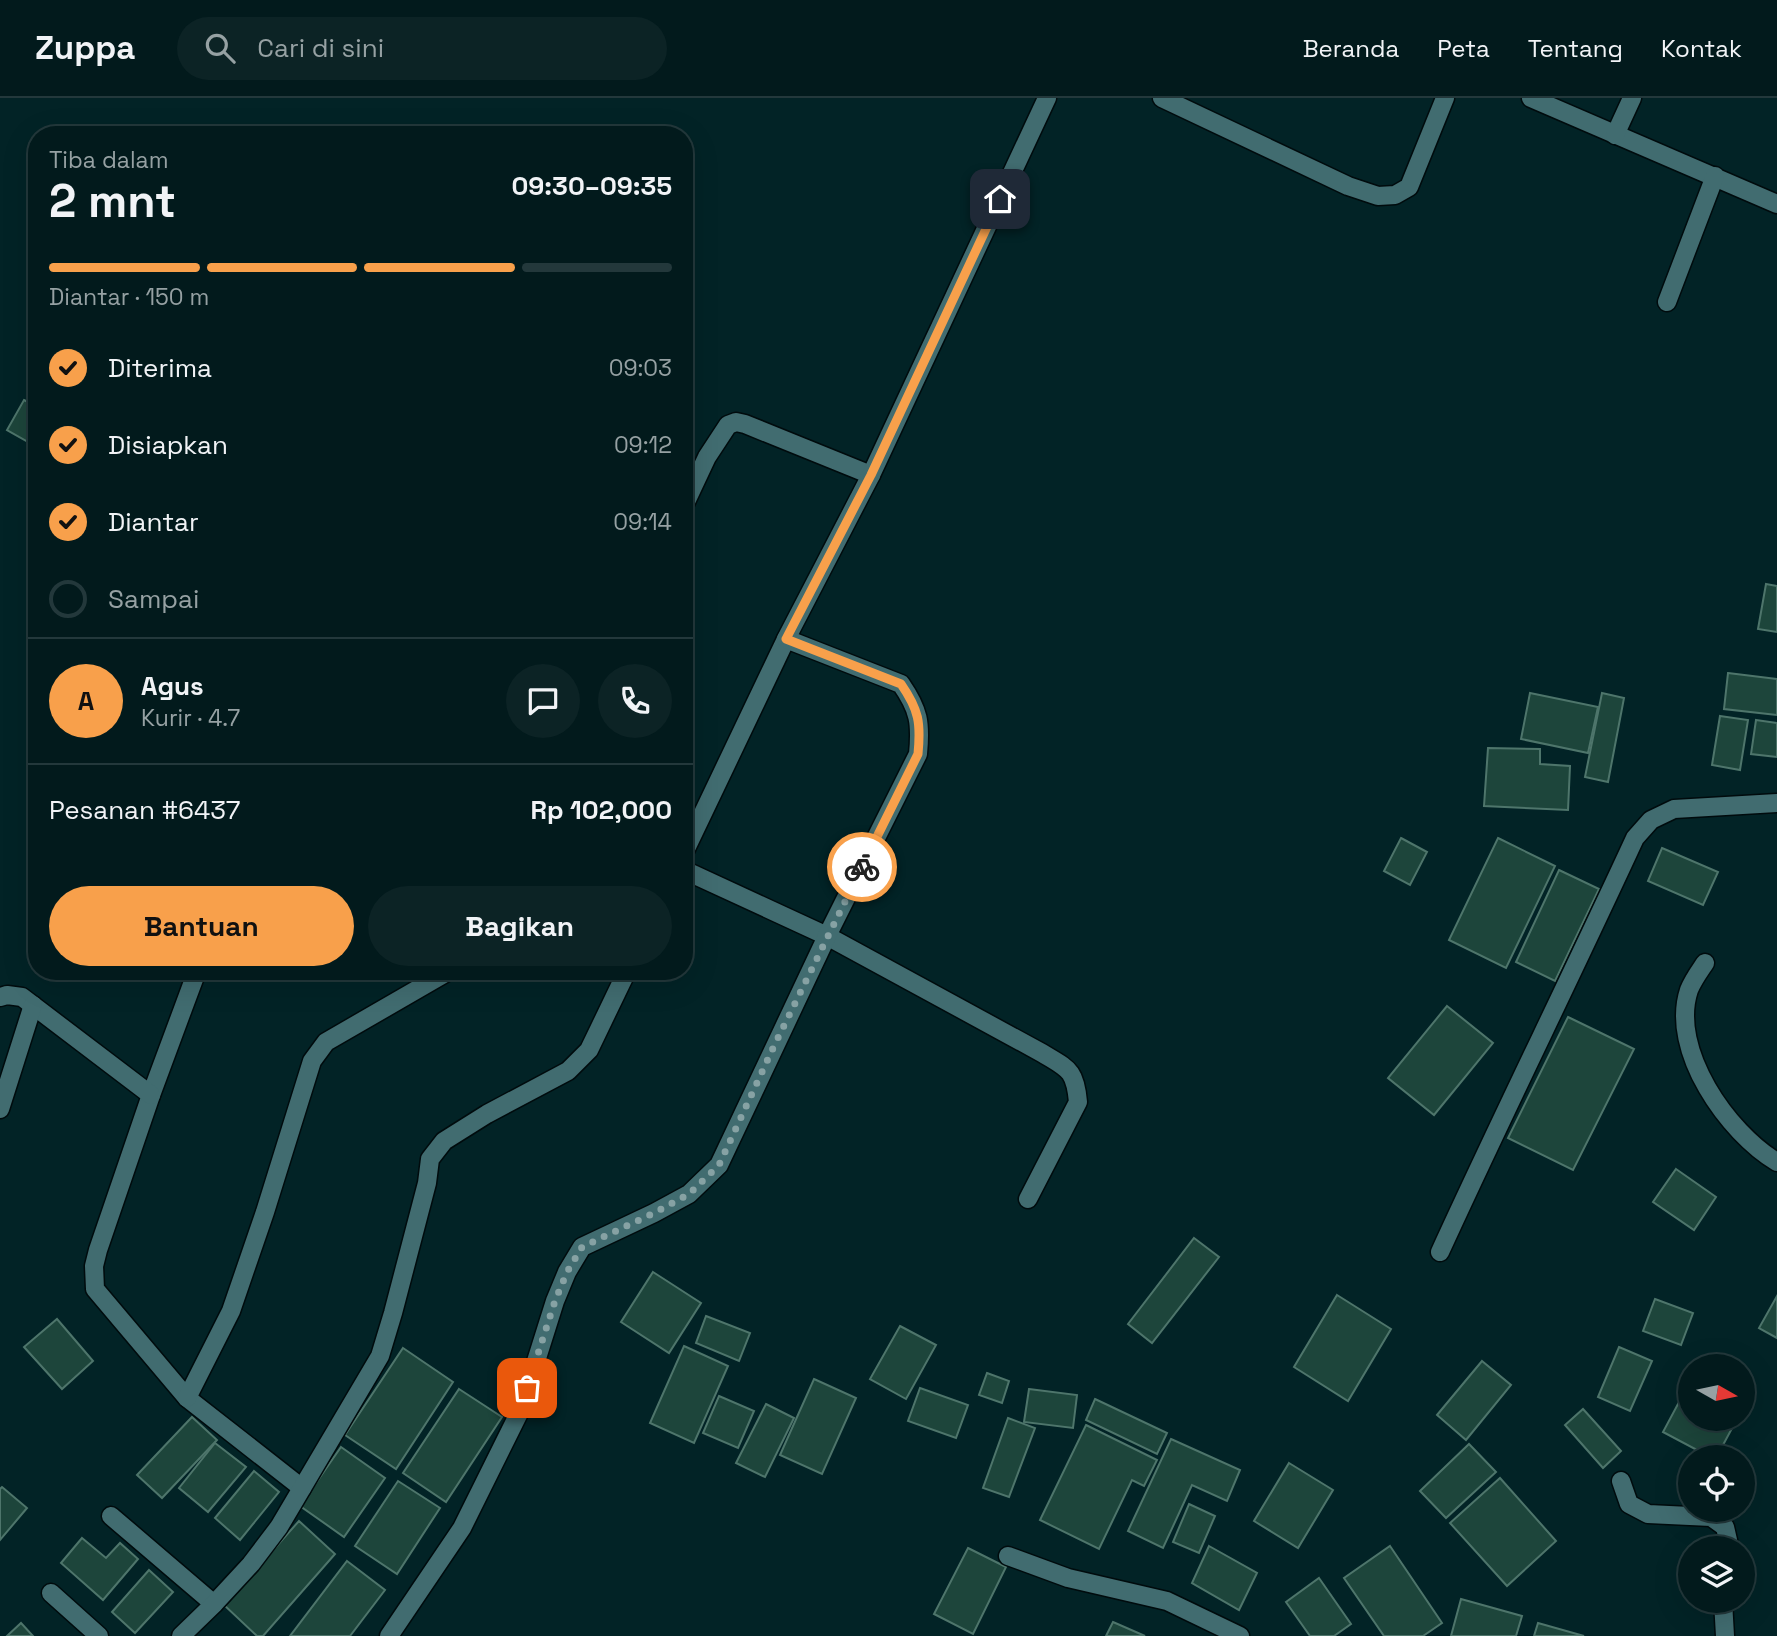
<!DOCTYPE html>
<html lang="id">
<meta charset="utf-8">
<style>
:root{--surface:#021a1c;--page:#0c2325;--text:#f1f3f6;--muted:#96a1a3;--line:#23383b;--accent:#f8a04b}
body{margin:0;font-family:"Space Grotesk",sans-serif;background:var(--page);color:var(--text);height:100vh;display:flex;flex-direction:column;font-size:26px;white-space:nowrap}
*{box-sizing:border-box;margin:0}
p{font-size:23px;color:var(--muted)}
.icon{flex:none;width:38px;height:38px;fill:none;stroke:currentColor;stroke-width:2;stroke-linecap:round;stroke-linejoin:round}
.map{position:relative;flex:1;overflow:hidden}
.details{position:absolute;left:28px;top:28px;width:665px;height:854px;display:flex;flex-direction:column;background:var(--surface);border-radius:28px;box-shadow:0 7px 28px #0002,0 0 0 2px var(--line)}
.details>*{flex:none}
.needle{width:46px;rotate:99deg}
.fabs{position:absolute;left:1678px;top:1256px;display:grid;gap:14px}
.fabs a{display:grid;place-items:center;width:77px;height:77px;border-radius:50%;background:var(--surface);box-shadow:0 7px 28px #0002,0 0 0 2px var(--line);font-size:35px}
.pin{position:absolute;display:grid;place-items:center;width:60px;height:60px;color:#fff;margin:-30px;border-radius:14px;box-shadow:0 4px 10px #0006}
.courier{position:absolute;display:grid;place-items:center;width:70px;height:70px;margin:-35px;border:5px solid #f8a04b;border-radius:50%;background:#fff;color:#222;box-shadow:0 2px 9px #0007}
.headline em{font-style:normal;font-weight:600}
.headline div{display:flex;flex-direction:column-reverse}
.headline{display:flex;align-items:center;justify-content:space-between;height:119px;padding:0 21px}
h1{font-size:46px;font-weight:600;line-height:52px}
.bar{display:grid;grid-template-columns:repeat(4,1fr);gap:10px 7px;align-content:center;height:84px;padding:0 21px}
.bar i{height:9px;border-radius:5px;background:var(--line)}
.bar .selected{background:var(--accent)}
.bar p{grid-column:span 4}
.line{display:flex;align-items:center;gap:18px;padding:0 21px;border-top:2px solid var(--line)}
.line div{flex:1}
.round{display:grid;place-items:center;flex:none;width:74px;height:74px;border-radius:37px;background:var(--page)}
ol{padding:0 21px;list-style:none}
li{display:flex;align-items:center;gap:21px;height:77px}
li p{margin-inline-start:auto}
li .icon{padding:7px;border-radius:50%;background:var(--accent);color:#111;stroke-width:4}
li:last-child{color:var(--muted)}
li i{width:38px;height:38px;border:4px solid var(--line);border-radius:50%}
.button{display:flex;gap:14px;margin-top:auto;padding:14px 21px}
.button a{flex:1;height:80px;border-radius:42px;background:var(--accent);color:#111;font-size:28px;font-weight:600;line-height:80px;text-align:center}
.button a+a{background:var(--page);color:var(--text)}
header{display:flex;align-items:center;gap:42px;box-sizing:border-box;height:98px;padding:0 35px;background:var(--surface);border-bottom:2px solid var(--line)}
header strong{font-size:33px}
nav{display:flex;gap:38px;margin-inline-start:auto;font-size:24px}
.search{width:490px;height:63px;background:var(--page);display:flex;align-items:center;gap:18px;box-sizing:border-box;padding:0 24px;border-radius:38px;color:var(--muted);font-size:26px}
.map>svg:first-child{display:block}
.building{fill:#1d453b;stroke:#4e756b;stroke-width:2}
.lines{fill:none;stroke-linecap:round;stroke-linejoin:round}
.minor-casing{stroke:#000b0d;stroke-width:21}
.minor{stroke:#416c70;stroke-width:18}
.done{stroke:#87a2a4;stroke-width:7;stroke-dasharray:0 12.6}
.route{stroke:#f8a04b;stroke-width:9}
</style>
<header>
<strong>Zuppa</strong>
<div class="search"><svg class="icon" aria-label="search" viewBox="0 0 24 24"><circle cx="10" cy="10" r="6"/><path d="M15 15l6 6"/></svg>Cari di sini</div>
<nav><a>Beranda</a><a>Peta</a><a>Tentang</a><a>Kontak</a></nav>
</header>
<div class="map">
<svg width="1777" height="1538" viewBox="0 0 1777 1538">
<rect width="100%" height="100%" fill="#022326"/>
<!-- building -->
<g class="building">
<path d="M24,302L37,309V349L7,332Z"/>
<path d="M1766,486L1777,488V534L1758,531Z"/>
<path d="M1728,575L1777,581V617L1724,611Z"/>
<path d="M1530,595L1598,609L1588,655L1521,641Z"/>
<path d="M1602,595L1624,600L1608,684L1585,679Z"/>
<path d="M1720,618L1748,622L1740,672L1712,667Z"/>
<path d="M1756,622L1777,625V659L1751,656Z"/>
<path d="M1488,650L1540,651V666L1570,668L1568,712L1484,708Z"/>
<path d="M1401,740L1427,754L1410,787L1384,773Z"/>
<path d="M1498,740L1555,768L1506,870L1449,842Z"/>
<path d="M1662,750L1718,774L1703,807L1648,783Z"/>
<path d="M1559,772L1599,791L1555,883L1516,864Z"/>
<path d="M1447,908L1493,945L1434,1017L1388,980Z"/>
<path d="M1568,919L1634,951L1573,1072L1508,1040Z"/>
<path d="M1676,1071L1716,1099L1694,1132L1653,1104Z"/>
<path d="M1194,1140L1219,1159L1152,1245L1128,1226Z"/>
<path d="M653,1174L701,1205L669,1255L621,1224Z"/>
<path d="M1337,1197L1391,1231L1348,1303L1294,1269Z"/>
<path d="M1777,1198V1240L1759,1230Z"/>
<path d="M1655,1201L1693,1215L1681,1247L1643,1233Z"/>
<path d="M706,1218L750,1235L739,1263L696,1245Z"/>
<path d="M57,1221L93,1263L62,1291L24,1249Z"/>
<path d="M900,1228L936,1247L906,1301L870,1281Z"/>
<path d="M684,1248L728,1268L694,1345L650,1325Z"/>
<path d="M1619,1249L1652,1263L1630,1313L1598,1299Z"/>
<path d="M403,1250L453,1284L396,1371L345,1337Z"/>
<path d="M1482,1263L1511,1287L1466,1342L1437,1317Z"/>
<path d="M987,1275L1009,1283L1002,1305L979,1297Z"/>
<path d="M814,1281L856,1300L822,1376L780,1357Z"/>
<path d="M920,1290L968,1307L956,1340L908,1323Z"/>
<path d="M459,1291L502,1319L446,1404L403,1375Z"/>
<path d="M1029,1291L1077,1297L1073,1330L1024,1324Z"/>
<path d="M1686,1291L1690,1294V1321H1737L1716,1360H1712L1663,1334Z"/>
<path d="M719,1298L754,1313L738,1350L703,1335Z"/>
<path d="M1095,1301L1167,1335L1157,1356L1086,1322Z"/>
<path d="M766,1306L794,1320L765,1379L736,1365Z"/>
<path d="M1583,1311L1621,1353L1603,1370L1565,1327Z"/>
<path d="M192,1319L217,1342L162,1400L137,1377Z"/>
<path d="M1008,1320L1035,1330L1009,1399L983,1390Z"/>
<path d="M1086,1327L1157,1362L1144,1388L1132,1382L1099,1451L1040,1422Z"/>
<path d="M1171,1341L1240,1372L1227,1403L1192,1387L1163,1450L1128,1433Z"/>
<path d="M215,1345L246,1369L208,1414L179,1390Z"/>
<path d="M1469,1346L1496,1374L1446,1420L1420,1393Z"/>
<path d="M341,1349L385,1380L344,1439L300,1408Z"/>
<path d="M1289,1365L1333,1392L1298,1450L1254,1423Z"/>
<path d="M254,1373L279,1394L240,1442L215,1420Z"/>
<path d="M1500,1380L1556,1443L1507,1488L1450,1425Z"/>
<path d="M398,1383L440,1410L397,1476L355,1448Z"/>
<path d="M2,1389L27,1410L0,1442V1391Z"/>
<path d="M1189,1406L1215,1418L1199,1455L1173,1444Z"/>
<path d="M299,1423L335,1456L263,1538H257L224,1507Z"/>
<path d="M82,1440L106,1460L120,1445L138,1461L103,1502L61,1465Z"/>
<path d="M1209,1448L1257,1475L1239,1512L1192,1485Z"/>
<path d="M1390,1448L1442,1525L1423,1538H1384L1344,1480Z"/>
<path d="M968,1450L1006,1469L973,1536L934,1516Z"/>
<path d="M347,1463L385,1492L350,1538H290Z"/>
<path d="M149,1472L173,1494L135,1535L112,1514Z"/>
<path d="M1319,1480L1351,1526L1334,1538H1310L1286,1504Z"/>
<path d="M1461,1501L1522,1518L1516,1538H1451Z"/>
<path d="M1113,1524L1145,1538H1106Z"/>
<path d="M21,1525L33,1538H7Z"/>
<path d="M1538,1525L1584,1538H1534Z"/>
</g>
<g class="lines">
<!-- minor casing -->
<g class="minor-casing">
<g id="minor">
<path d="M1162,0L1348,88L1378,98L1395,97L1409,89L1445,0"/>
<path d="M1531,0L1777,106"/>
<path d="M1615,37L1632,0"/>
<path d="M1667,204L1715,78"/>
<path d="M684,408L707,359L728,327L736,324L745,326L871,377"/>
<path d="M684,755L786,541L871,377L1047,0"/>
<path d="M684,772L827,838L1042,955C1068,971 1075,971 1078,1004L1028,1101"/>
<path d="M1705,865C1699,874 1693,882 1689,892C1669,952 1728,1035 1777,1064"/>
<path d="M197,873L151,997L98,1152L94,1168L95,1191L187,1300L302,1390"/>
<path d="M0,899L7,897L22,899L151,997"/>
<path d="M0,1011L33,907"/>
<path d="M1440,1154C1503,1016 1571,879 1635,740L1651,722L1674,711L1777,705"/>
<path d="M187,1300L231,1213L265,1114L312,963L326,944L449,873"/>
<path d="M1621,1383L1629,1406L1648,1416L1711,1419L1725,1429L1730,1451"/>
<path d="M111,1418L214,1506"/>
<path d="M1008,1458L1068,1480L1167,1503L1240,1538"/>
<path d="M51,1495L99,1538"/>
<path d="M1723,1503L1725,1538"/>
<path d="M181,1538L214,1506L251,1466L279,1429L380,1258L393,1215L427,1085L430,1061L444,1043L487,1016L568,973L589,952L627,873"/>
<path d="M389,1538L462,1430L521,1311L555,1203L567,1174L582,1149L654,1115L689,1096L719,1067L827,838L918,656C921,625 919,612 901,586L786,541"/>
</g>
</g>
<!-- minor -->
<use href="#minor" class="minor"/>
</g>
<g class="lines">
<!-- done -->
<path class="done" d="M527,1290L555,1203L567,1174L582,1149L654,1115L689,1096L719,1067L774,948L862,769"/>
<!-- route -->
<path class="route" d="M862,769L918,656C921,625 919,612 901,586L786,541L871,377L1000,101"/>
</g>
</svg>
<div class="fabs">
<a><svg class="needle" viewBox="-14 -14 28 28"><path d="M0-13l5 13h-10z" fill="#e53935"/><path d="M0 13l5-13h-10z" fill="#96a1a3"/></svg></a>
<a><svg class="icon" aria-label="locate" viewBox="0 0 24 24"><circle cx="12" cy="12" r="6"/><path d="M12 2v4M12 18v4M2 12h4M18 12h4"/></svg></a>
<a><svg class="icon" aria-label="layers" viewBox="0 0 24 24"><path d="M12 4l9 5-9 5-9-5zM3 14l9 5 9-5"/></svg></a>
</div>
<div class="pin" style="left:527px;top:1290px;background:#ea580c"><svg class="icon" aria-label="bag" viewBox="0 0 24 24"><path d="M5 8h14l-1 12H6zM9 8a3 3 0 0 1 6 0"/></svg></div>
<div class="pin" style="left:1000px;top:101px;background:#1f2937"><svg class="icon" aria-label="home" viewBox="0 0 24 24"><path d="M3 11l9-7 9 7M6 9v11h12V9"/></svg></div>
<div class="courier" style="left:862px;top:769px"><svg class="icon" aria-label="bike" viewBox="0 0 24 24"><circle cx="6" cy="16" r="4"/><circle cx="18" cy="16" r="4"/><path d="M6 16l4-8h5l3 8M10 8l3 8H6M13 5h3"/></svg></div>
<section class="details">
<div class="headline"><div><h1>2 mnt</h1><p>Tiba dalam</p></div><em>09:30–09:35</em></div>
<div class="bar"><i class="selected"></i><i class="selected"></i><i class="selected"></i><i></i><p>Diantar · 150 m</p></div>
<ol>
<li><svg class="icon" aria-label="check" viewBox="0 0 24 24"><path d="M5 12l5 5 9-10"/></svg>Diterima<p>09:03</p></li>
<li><svg class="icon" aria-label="check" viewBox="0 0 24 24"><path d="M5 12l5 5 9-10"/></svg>Disiapkan<p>09:12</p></li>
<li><svg class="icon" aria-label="check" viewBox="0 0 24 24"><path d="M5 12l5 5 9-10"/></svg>Diantar<p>09:14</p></li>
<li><i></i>Sampai</li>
</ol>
<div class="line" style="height:126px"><b class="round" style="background:var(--accent);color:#111">A</b><div><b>Agus</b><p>Kurir · 4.7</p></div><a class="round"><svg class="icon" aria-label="chat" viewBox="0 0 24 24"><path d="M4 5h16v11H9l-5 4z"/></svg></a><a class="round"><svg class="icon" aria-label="phone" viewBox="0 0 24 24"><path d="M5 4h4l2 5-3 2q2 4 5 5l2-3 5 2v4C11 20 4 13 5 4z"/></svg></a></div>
<div class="line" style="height:91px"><div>Pesanan #6437</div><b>Rp 102,000</b></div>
<div class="button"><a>Bantuan</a><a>Bagikan</a></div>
</section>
</div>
